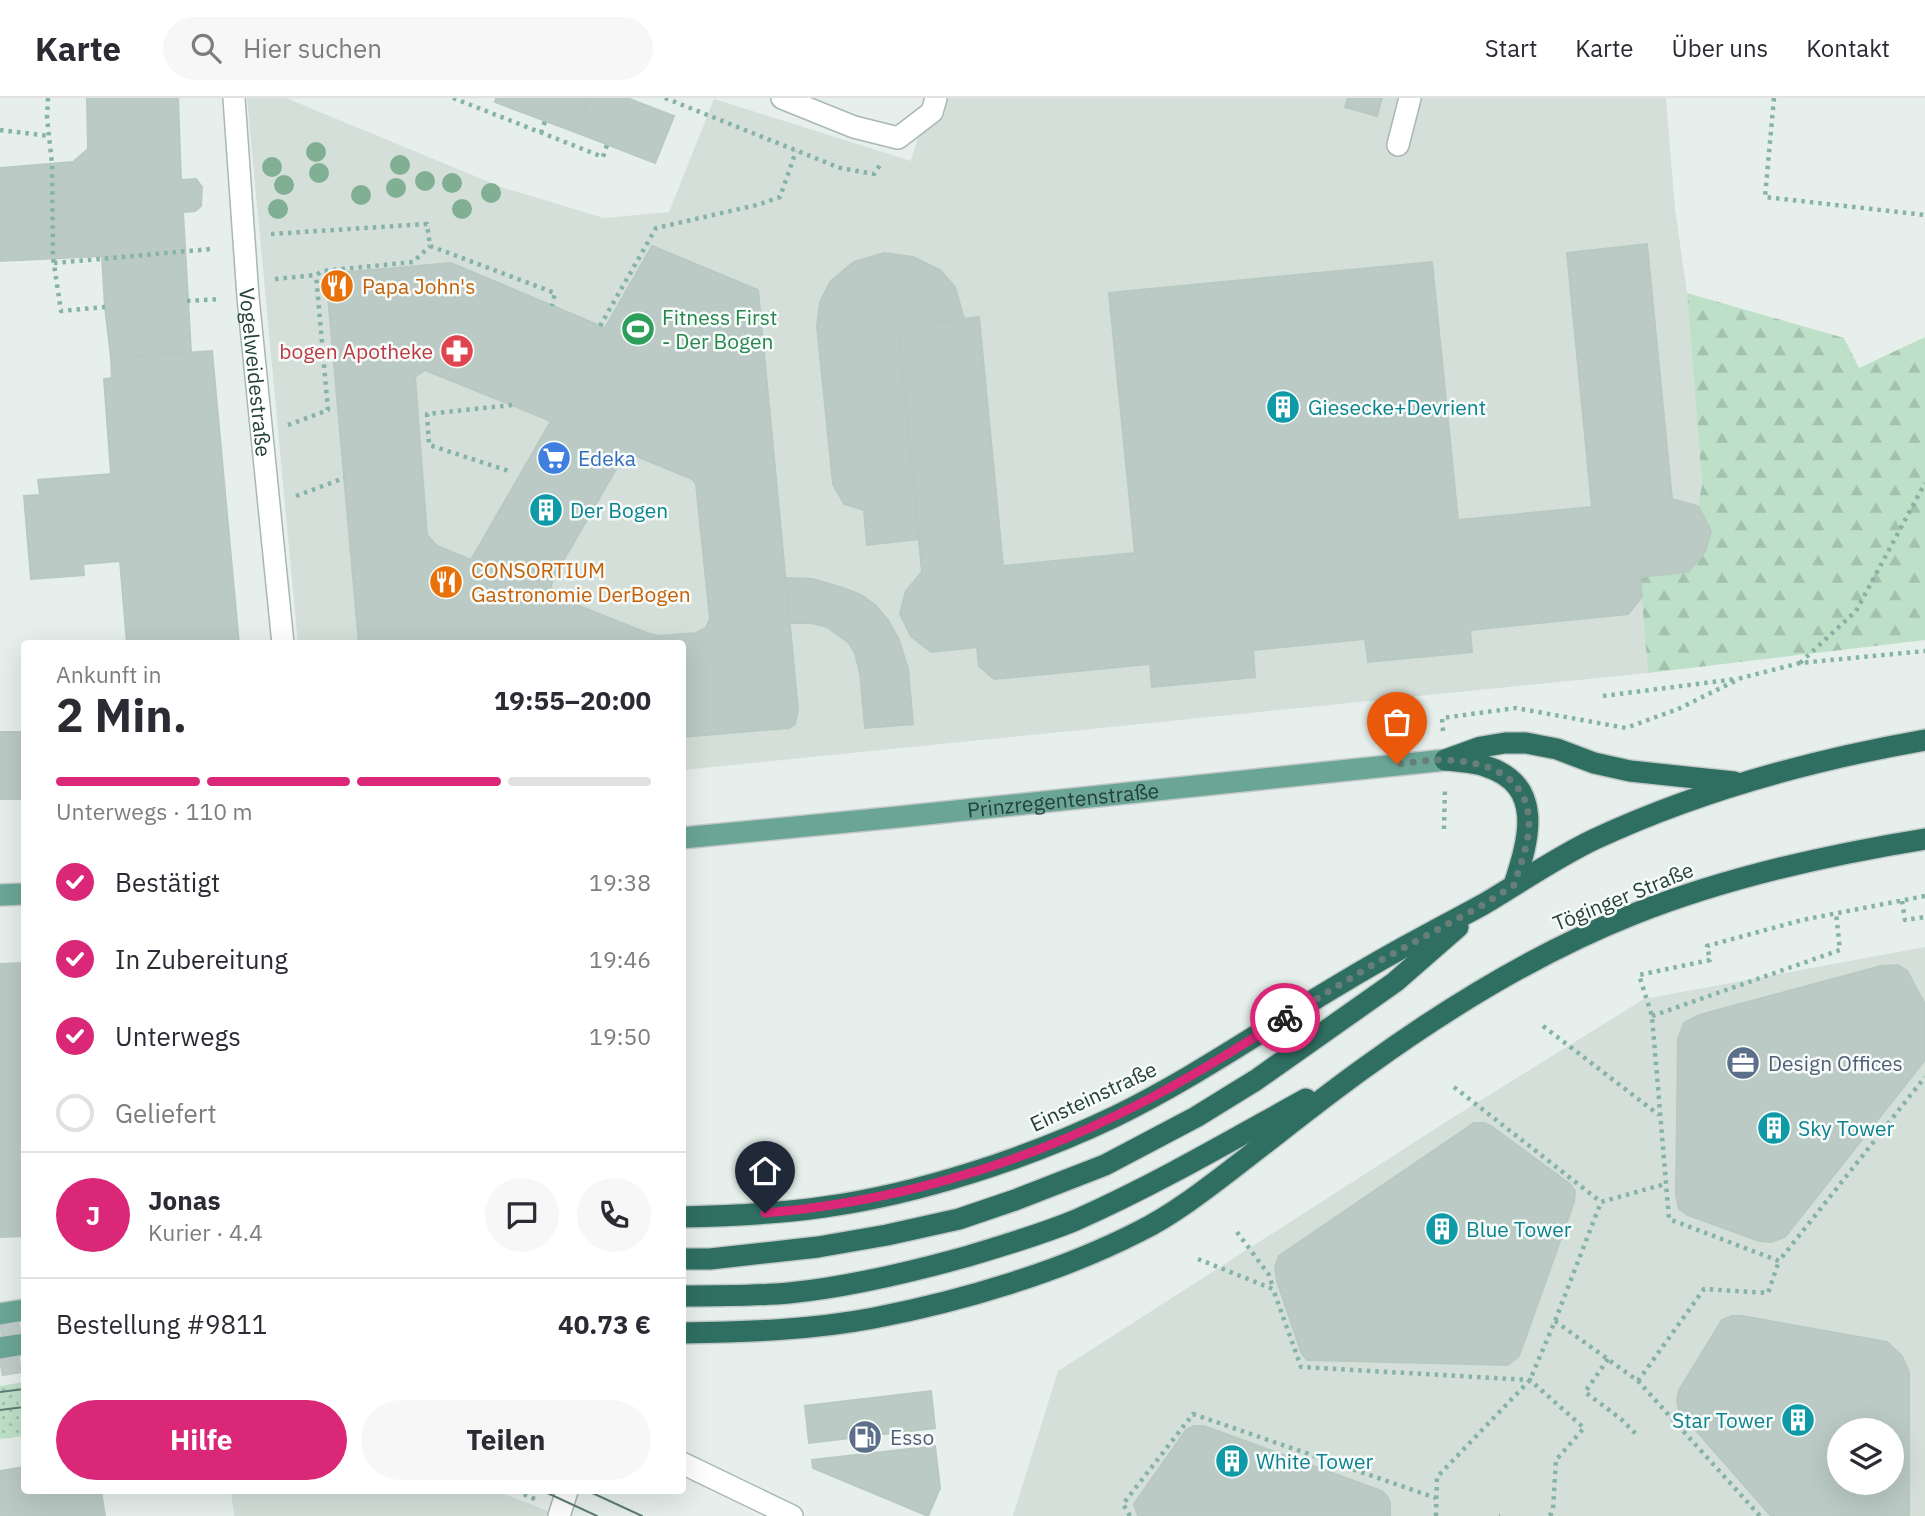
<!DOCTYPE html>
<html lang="de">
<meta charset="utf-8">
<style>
:root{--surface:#fff;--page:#f7f7f7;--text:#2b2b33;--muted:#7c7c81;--line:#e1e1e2;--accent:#db2777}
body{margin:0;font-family:"IBM Plex Sans",sans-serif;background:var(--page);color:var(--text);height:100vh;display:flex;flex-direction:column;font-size:26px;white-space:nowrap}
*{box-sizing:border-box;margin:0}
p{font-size:23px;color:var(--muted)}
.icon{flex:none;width:38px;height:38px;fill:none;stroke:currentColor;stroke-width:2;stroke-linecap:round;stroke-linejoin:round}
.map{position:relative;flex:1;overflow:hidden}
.sheet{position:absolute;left:21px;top:542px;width:665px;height:854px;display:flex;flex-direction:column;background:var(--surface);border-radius:7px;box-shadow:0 7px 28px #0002}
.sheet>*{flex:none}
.buttons{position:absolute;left:1827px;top:1320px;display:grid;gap:14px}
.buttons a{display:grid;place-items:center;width:77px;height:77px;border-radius:50%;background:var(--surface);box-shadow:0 7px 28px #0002;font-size:35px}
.pin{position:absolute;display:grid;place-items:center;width:60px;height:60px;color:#fff;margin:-72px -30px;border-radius:50% 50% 50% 0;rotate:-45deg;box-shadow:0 0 7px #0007}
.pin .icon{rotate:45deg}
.courier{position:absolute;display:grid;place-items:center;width:70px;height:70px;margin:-35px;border:5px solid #db2777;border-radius:50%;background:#fff;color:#222;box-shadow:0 2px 9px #0007}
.overview em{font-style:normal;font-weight:700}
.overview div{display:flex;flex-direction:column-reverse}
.overview{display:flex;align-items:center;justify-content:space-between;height:119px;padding:0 35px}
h1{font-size:46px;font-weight:700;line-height:52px}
.bar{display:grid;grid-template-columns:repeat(4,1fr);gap:10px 7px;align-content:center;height:84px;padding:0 35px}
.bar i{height:9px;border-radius:5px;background:var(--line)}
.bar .on{background:var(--accent)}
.bar p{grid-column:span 4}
.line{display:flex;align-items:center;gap:18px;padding:0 35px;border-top:2px solid var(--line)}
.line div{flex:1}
.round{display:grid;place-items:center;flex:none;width:74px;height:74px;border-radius:37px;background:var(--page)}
ol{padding:0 35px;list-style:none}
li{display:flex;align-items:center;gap:21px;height:77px}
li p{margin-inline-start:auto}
li .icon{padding:7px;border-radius:50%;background:var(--accent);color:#fff;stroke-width:4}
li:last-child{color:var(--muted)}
li i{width:38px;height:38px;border:4px solid var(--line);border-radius:50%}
.button{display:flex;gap:14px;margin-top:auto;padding:14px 35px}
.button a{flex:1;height:80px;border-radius:42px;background:var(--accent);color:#fff;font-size:28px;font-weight:700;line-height:80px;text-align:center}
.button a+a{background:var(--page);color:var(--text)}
header{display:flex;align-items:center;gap:42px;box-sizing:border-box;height:98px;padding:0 35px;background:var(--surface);border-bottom:2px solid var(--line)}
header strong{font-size:33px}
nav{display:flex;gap:38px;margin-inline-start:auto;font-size:24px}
.search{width:490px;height:63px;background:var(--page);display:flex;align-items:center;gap:18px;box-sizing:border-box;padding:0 24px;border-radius:38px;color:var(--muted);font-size:26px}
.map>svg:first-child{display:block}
.built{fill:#d4dfda;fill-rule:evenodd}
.green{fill:url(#green-dots)}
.forest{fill:url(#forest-firs)}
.building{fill:#bbcac4;stroke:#b8c9c2;stroke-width:2;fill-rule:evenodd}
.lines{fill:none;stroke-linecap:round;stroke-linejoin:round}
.highway-tunnel{stroke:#bfccc8;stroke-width:21;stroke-dasharray:21 10;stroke-linecap:butt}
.minor-casing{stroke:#a8b8b2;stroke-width:24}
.major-casing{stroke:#c2cac8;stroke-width:24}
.highway-casing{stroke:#c2cac8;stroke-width:24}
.path{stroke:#86b3a5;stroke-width:4.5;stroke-dasharray:3.5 5;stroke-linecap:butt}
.minor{stroke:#fff;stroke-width:21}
.major{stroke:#6aa596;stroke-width:21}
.highway{stroke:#2f6f62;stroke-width:21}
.tram{stroke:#5f7d75;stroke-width:2}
.tree{fill:#80af93}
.done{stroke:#687f78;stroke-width:7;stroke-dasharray:0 12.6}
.route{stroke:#db2777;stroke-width:9}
.labels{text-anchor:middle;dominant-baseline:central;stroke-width:5;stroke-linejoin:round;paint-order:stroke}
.food-label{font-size:21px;fill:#c56008;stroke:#f7fbf9;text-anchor:start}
.leisure-label{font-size:21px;fill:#27864d;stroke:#f7fbf9;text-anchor:start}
.health-label{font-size:21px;fill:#be3a42;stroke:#f7fbf9;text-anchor:end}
.street-label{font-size:21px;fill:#24423a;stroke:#f7fbf9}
.culture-label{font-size:21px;fill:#0d838f;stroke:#f7fbf9;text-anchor:start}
.shop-label{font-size:21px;fill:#366cbe;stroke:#f7fbf9;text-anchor:start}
.service-label{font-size:21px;fill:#4e5e75;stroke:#f7fbf9;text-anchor:start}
</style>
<header>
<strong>Karte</strong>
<div class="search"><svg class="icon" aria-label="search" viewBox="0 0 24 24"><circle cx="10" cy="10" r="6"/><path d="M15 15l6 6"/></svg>Hier suchen</div>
<nav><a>Start</a><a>Karte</a><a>Über uns</a><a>Kontakt</a></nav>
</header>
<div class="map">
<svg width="1925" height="1418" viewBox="0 0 1925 1418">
<defs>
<pattern id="green-dots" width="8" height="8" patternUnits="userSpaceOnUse" patternTransform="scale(1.75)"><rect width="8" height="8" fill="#bfe0c8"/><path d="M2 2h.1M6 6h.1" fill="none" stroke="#a4c1ad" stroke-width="1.8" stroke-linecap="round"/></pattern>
<pattern id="forest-firs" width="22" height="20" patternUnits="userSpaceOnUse" patternTransform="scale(1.75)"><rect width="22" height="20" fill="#bfe0c8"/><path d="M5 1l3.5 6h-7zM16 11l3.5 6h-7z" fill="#a4c1ad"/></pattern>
</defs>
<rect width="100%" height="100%" fill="#e6efeb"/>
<!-- built -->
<g class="built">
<path d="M247,0H286L501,89L604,120L669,114L714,1L911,63L929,0H1666L1675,111L1687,195L1702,387L1698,408L1711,433L1705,454L1688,474L1640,479L1648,575L683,672L682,546H298Z"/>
<path d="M1925,849V1418H1013L1058,1273L1449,1022L1644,901ZM1839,1332H1892V1384H1839Z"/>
<path d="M231,1393H496L561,1418H234Z"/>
</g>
<!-- green -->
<path class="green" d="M24,1284V1338L0,1341V1288Z"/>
<!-- forest -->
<path class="forest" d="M1687,195L1844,240L1859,270L1925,239V542L1648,575L1640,479L1688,474L1705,454L1711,433L1698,408L1702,387Z"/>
<!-- building -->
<g class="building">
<path d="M87,0H178L181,82L196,81L202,89L201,108L195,113L183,114L191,254L111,260L105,209L102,158L0,163V70L73,64L88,51Z"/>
<path d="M496,0H589L575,34L495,4Z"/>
<path d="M589,0H627L674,18L655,65L575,34Z"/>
<path d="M1348,0H1382L1377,18L1345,9Z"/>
<path d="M1647,146L1672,401L1698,408L1711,433L1705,454L1688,474L1640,479L1642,499L1628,516L1470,532L1472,554L1368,564L1365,541L1253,552L1255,579L1152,589L1150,566L994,581L979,568L977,549L931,554L911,538L900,516L906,493L922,474L898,228L979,219L1003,468L1135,455L1109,195L1432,164L1458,422L1592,409L1567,155Z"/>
<path d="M652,148L758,192L798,612L795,626L789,630L682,639V546H359L326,176L451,165L605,230ZM425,272L551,323L471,462L437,448L427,437L415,279ZM634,357L692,381L696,386L710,521L706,530L696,535L658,538L647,535L557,499L552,493L551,487L555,477L615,373L626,358Z"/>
<path d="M884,155L913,159L940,172L955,189L964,221L898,228L919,441L867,447L864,412L844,406L833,386L817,228L820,204L831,183L854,164Z"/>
<path d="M212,253L239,546H127L120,463L83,466L84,477L31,481L24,398L40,397L38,382L111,376L104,281L112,280L111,260Z"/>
<path d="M786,480L813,481L843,490L861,497L875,507L888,522L899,542L908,571L913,626L865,630L860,575L855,555L849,545L827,529L811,525H789Z"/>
<rect x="0" y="634" width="24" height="67"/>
<path d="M24,865V1138L0,1139V866Z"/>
<path d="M1898,867L1907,873L1925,906V962L1785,1139L1771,1144L1759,1143L1688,1117L1679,1111L1676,1098L1678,941L1684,925L1699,917L1881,868Z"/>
<path d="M1474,1025H1484L1491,1028L1570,1086L1575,1093L1574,1104L1519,1258L1508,1267L1307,1262L1301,1254L1277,1183L1275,1169L1279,1158Z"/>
<path d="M1732,1218H1742L1887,1244L1902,1258L1909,1274V1418H1771L1679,1313L1677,1302L1679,1292L1722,1222ZM1839,1332H1892V1384H1839Z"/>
<path d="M931,1293L935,1330L809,1345L805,1308Z"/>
<path d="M1194,1328H1204L1382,1393L1387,1398L1390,1405V1418H1138L1134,1406L1186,1332Z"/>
<path d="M935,1348L940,1390L928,1418L813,1370L812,1362Z"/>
<path d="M24,1369V1393H101L105,1418H0V1373Z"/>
</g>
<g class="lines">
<!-- highway-tunnel -->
<g class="highway-tunnel">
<path d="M0,1234L24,1230"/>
<path d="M0,1268L24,1264"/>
</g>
<!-- minor casing -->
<g class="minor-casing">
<g id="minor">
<path id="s1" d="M234,0L248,199L283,546"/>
<path d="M782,0L854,29L898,40L932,14L936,0"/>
<path d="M1398,47L1410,0"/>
<path d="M682,1365L792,1418"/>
<path d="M559,1418L567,1393"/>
</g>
</g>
<!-- major casing -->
<g class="major-casing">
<g id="major">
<path id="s2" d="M682,740L898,719L1445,662"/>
<path d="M0,797L24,796"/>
<path d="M0,1216L24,1212"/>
<path d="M0,1250L24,1246"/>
</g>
</g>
<!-- highway casing -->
<g class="highway-casing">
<g id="highway">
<path d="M1445,662L1481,649L1505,645H1526L1557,651L1594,665L1630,673L1734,684"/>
<path d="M1447,662C1459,664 1473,664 1485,668C1545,687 1529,741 1514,787"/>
<path d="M682,1119C730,1118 777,1116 824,1109C919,1096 1028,1060 1114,1019C1190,982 1258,935 1330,892C1363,872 1396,853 1430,835C1448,825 1466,816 1484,806C1521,784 1557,759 1595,741C1700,692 1812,662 1925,642"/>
<path d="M682,1161H710L818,1149L887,1137L959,1121L1015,1102L1105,1067L1196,1019L1256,982L1395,884L1458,829"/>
<path d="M682,1198C718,1198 754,1198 789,1195C849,1189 907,1175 965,1159C1002,1148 1040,1137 1076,1122C1155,1087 1230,1043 1306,1001"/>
<path d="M682,1235C746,1234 811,1232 874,1220C962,1203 1060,1174 1140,1133C1174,1116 1206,1091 1236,1068C1279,1035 1322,1000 1367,968C1450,908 1538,854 1634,816C1727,779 1826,757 1925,741"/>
</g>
</g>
<!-- path -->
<g class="path">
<path d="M48,0L47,19L52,66L53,160L61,213L105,209"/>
<path d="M453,0L603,59L607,47"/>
<path d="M665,0L840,70L874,76L882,64"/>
<path d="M1774,0L1765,99L1925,117"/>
<path d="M0,32L49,38"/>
<path d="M541,35L545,23"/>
<path d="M271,136L427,126L430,148L555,195L552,208"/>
<path d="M54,165L211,151"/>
<path d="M275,181L316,177L322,173L413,164L430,148"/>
<path d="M187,203L221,201"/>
<path d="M600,228L656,130L757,107L780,99L796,53"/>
<path d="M512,307L427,316L429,347L512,374"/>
<path d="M288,327L328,312L316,177"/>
<path d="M296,398L344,380"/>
<path d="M1800,565L1856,513L1925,385"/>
<path d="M1603,598L1736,581"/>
<path d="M1443,633L1442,620L1516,610L1626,630L1678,611L1741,580L1800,565L1925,553"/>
<path d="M1444,731L1445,690"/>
<path d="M1925,798L1802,822L1707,848L1710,862L1639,877L1652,918L1669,1121L1779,1163L1925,979"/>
<path d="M1902,803L1905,822L1925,819"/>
<path d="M1652,918L1840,852L1836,815"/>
<path d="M1543,928L1659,1017"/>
<path d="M1454,989L1601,1104L1665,1086"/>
<path d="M1237,1134L1269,1177L1273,1190"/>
<path d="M1198,1161L1273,1191L1301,1269L1530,1282L1584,1330L1556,1362L1553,1411L1550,1418"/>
<path d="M1555,1223L1638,1283L1760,1418"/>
<path d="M1608,1261L1585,1294L1621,1321L1638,1338"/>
<path d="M1638,1283L1704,1191L1768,1195L1779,1163"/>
<path d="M516,1393L535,1401"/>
<path d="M1130,1418L1123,1406L1193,1316L1436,1400"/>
<path d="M1436,1418L1437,1379L1530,1282L1555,1223L1601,1104"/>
<path d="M1499,1418H1500"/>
</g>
<!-- minor -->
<use href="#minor" class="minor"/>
<!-- major -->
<use href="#major" class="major"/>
<!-- highway -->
<use href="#highway" class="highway"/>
<!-- tram -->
<g class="tram">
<path d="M0,1294L24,1291"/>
<path d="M0,1312L24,1309"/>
<path d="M543,1393L597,1418"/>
<path d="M588,1393L642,1418"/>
</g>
</g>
<!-- trees -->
<g class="tree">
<circle cx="316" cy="54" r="10"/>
<circle cx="400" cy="67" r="10"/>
<circle cx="272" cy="69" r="10"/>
<circle cx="319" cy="75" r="10"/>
<circle cx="425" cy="83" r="10"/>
<circle cx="452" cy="85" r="10"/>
<circle cx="284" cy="87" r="10"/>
<circle cx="396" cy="90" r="10"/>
<circle cx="491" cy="95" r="10"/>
<circle cx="361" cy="97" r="10"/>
<circle cx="278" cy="111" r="10"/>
<circle cx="462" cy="111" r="10"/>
</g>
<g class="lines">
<!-- done -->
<path class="done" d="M1285,920L1374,866L1483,807L1514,787C1520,767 1529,746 1529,725C1528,677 1486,663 1445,662C1429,661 1413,665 1397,666"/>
<!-- route -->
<path class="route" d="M765,1115C885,1105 1007,1071 1115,1018C1174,990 1230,955 1285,920"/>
</g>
<!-- icons -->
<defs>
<g id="restaurant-disc" transform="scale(1.75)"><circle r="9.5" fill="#e8710a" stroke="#f7fbf9"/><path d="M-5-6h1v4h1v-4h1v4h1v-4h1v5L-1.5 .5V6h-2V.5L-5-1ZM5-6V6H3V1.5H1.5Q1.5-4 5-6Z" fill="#fff"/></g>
<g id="stadium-disc" transform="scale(1.75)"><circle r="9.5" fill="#2e9e5b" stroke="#f7fbf9"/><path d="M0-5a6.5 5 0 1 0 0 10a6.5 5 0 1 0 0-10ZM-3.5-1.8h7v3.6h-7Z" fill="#fff"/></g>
<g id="pharmacy-disc" transform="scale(1.75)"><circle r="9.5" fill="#e0444e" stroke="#f7fbf9"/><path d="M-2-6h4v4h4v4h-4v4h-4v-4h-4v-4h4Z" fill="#fff"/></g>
<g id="building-disc" transform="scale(1.75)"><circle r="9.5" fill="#0f9aa8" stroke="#f7fbf9"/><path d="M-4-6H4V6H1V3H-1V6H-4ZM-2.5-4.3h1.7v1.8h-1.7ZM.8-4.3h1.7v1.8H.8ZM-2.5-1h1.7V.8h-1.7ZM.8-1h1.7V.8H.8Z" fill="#fff"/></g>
<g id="supermarket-disc" transform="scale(1.75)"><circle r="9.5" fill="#3f7fe0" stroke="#f7fbf9"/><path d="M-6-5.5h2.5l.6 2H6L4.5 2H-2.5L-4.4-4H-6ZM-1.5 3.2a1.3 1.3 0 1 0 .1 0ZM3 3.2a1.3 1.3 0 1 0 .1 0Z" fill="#fff"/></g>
<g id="office-disc" transform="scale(1.75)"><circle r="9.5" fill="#5c6f8a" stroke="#f7fbf9"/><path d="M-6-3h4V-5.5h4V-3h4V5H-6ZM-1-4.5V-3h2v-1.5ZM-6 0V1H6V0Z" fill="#fff"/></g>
<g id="fuel-disc" transform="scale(1.75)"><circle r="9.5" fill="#5c6f8a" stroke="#f7fbf9"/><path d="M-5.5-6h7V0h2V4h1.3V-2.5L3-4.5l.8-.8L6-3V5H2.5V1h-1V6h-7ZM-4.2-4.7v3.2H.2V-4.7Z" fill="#fff"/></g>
</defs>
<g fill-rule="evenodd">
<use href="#restaurant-disc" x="337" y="188"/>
<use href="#stadium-disc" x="638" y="231"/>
<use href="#pharmacy-disc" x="457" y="253"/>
<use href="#building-disc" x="1283" y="309"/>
<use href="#supermarket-disc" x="554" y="360"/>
<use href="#building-disc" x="546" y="412"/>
<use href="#restaurant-disc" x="446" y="484"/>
<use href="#office-disc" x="1743" y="965"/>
<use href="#building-disc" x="1774" y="1030"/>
<use href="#building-disc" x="1442" y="1131"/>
<use href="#building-disc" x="1798" y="1322"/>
<use href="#fuel-disc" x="865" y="1339"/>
<use href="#building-disc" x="1232" y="1363"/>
</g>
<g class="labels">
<!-- food labels -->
<g class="food-label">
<text x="362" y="188">Papa John's</text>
<text x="471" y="472">CONSORTIUM<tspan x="471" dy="24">Gastronomie DerBogen</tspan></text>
</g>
<!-- leisure labels -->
<g class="leisure-label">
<text x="662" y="219">Fitness First<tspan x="662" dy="24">- Der Bogen</tspan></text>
</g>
<!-- health labels -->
<g class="health-label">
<text x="433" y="253">bogen Apotheke</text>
</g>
<!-- street labels -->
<g class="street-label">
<text stroke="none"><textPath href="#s1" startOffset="275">Vogelweidestraße</textPath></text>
<text stroke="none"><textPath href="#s2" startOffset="383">Prinzregentenstraße</textPath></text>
<text transform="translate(1623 798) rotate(-22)">Töginger Straße</text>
<text transform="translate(1093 998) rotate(-25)">Einsteinstraße</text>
</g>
<!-- culture labels -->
<g class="culture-label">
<text x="1308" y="309">Giesecke+Devrient</text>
<text x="570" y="412">Der Bogen</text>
<text x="1798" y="1030">Sky Tower</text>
<text x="1466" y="1131">Blue Tower</text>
<text x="1773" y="1322" text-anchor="end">Star Tower</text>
<text x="1256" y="1363">White Tower</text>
</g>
<!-- shop labels -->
<g class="shop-label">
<text x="578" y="360">Edeka</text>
</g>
<!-- service labels -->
<g class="service-label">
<text x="1768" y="965">Design Offices</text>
<text x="890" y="1339">Esso</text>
</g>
</g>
</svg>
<div class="buttons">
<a><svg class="icon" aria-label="layers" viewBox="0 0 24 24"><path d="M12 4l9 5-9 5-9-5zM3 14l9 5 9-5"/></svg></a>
</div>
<div class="pin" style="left:1397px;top:666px;background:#ea580c"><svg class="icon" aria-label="bag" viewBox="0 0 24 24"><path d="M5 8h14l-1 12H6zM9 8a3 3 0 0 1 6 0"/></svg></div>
<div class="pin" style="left:765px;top:1115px;background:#1f2937"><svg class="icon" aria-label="home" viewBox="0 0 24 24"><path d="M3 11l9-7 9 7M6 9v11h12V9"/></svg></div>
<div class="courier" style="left:1285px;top:920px"><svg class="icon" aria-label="bike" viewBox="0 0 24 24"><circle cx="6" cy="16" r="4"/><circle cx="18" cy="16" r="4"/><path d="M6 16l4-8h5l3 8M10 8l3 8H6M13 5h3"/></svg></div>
<section class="sheet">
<div class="overview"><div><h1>2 Min.</h1><p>Ankunft in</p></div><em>19:55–20:00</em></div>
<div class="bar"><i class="on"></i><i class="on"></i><i class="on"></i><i></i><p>Unterwegs · 110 m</p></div>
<ol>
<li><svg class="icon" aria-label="check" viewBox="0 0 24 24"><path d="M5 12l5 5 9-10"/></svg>Bestätigt<p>19:38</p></li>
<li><svg class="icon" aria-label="check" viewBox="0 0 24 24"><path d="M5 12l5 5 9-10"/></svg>In Zubereitung<p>19:46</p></li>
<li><svg class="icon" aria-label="check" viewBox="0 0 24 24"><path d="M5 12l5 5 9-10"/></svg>Unterwegs<p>19:50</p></li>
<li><i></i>Geliefert</li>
</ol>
<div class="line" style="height:126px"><b class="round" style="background:var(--accent);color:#fff">J</b><div><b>Jonas</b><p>Kurier · 4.4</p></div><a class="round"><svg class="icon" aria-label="chat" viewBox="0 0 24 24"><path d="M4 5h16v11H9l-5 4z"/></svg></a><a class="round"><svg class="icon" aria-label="phone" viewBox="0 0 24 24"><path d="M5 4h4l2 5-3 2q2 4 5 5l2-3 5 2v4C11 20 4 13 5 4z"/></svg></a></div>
<div class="line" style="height:91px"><div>Bestellung #9811</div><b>40.73 €</b></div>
<div class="button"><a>Hilfe</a><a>Teilen</a></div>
</section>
</div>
